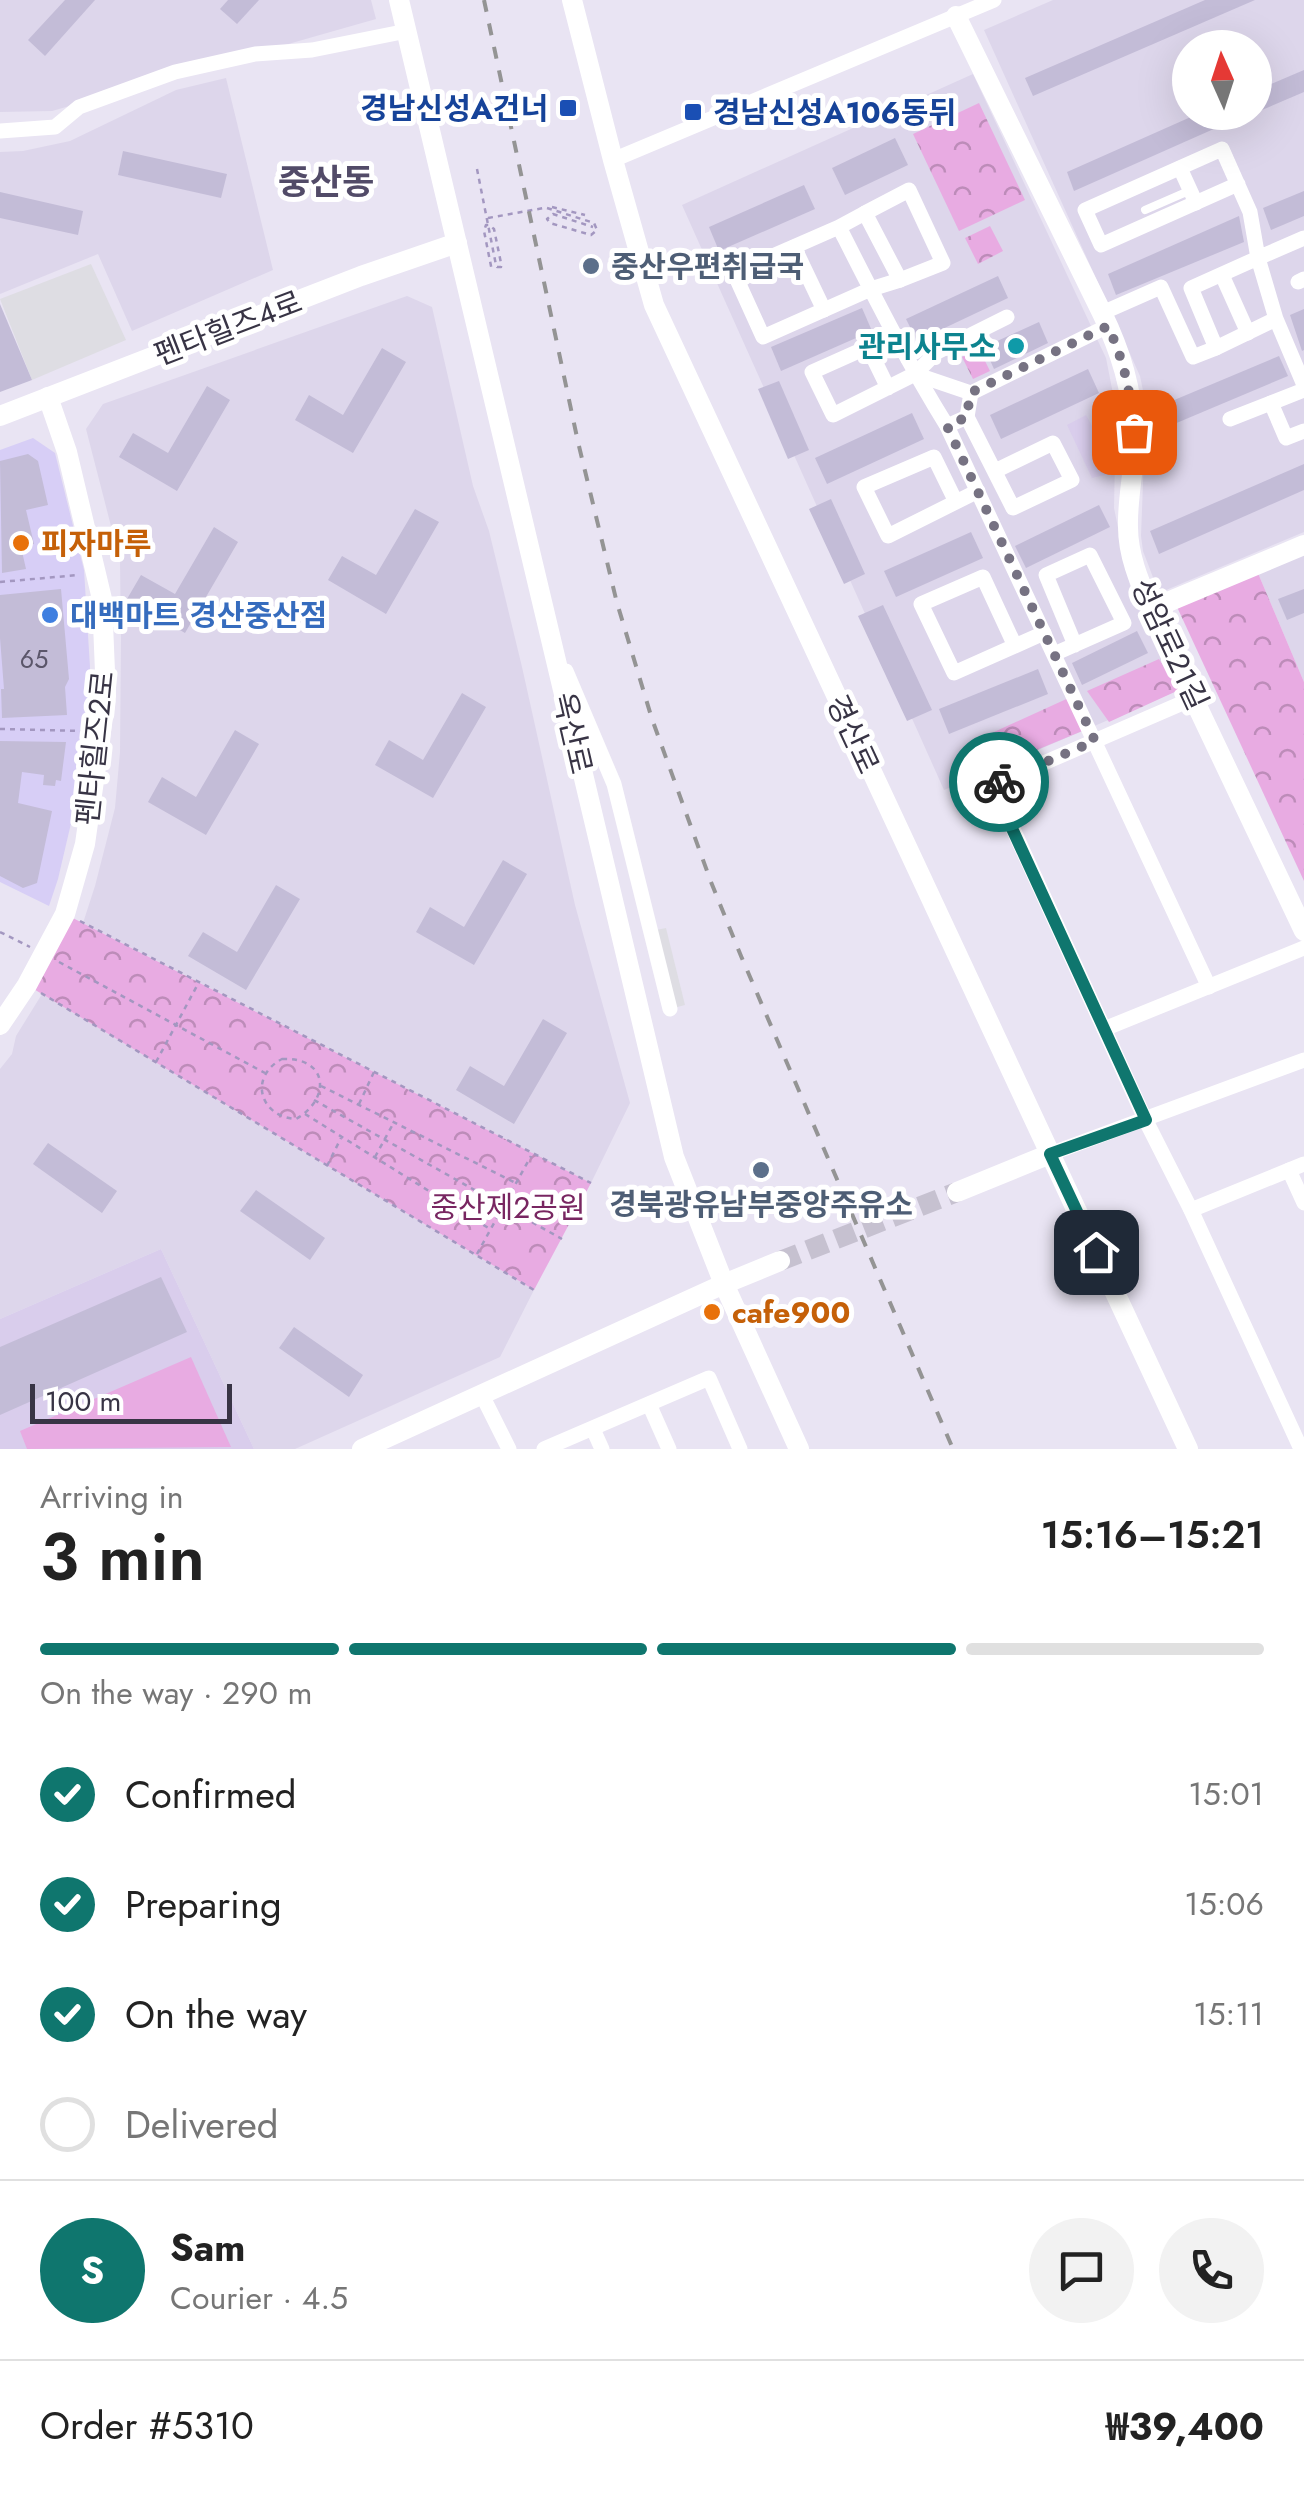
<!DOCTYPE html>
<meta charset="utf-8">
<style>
:root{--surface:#fff;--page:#f2f2f2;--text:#222;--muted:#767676;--line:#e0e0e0;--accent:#0f766e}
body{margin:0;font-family:Jost,"Noto Sans KR",sans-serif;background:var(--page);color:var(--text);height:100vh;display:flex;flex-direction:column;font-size:38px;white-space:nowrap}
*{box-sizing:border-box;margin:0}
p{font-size:32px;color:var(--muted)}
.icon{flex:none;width:55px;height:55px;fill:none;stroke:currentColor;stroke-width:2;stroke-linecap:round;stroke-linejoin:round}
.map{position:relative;height:1449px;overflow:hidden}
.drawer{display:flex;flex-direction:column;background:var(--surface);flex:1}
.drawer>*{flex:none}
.needle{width:65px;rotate:357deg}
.fabs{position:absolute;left:1172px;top:30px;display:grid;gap:20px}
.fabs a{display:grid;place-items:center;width:100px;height:100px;border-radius:50%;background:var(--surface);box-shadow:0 10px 40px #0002;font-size:50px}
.scale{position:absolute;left:30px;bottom:25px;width:202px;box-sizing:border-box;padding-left:10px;border:5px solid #383445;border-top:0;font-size:28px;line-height:35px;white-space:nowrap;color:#383445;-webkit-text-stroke:8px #fff;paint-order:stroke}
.pin{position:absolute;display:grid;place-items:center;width:85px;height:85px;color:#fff;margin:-42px;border-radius:20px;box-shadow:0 5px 15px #0006}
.courier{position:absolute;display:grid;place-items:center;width:100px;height:100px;margin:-50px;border:8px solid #0f766e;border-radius:50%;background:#fff;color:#222;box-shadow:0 2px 12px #0007}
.head em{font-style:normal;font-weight:600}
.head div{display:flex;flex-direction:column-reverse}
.head{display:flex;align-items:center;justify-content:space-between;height:170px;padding:0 40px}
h1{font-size:65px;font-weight:600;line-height:75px}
.bar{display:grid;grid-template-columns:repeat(4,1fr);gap:15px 10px;align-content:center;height:120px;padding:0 40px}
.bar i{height:12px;border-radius:8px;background:var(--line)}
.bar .selected{background:var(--accent)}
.bar p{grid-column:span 4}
.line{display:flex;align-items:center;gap:25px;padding:0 40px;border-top:2px solid var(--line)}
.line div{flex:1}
.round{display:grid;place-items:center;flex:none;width:105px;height:105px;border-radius:52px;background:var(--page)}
ol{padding:0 40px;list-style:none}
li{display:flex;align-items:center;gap:30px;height:110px}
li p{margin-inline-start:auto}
li .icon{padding:10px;border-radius:50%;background:var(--accent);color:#fff;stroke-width:4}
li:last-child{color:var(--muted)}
li i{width:55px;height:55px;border:5px solid var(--line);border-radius:50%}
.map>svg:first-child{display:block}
.residential{fill:#ddd6eb;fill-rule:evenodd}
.commercial{fill:#d7cef6}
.education{fill:#d9cdec}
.grass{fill:#e8abe2}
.park{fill:url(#park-crowns)}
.parking{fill:#dedde3}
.building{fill:#c3bcd7}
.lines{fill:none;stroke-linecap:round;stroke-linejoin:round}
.tertiary-tunnel{stroke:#c6c1d0;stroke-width:20;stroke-dasharray:20 10;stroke-linecap:butt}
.path{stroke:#a397c0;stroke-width:2.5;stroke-dasharray:5 5;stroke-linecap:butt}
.service{stroke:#fff;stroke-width:8}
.minor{stroke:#fff;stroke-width:15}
.tertiary{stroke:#fff;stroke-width:20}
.rail{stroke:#949494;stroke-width:4;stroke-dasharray:12 12;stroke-linecap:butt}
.done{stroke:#767282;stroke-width:10;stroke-dasharray:0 18}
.route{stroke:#0f766e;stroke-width:12}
.transit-dot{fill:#1a4fb4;stroke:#fff;stroke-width:4}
.service-dot{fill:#5c6f8a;stroke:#fff;stroke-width:4}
.culture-dot{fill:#0f9aa8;stroke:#fff;stroke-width:4}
.food-dot{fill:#e8710a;stroke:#fff;stroke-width:4}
.shop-dot{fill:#3f7fe0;stroke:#fff;stroke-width:4}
.labels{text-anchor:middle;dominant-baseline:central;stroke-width:10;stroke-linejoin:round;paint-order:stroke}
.number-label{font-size:25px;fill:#5b566a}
.transit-label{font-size:30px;font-weight:bold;fill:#164399;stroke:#fff;text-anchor:end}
.service-label{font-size:30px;font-weight:bold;fill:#4e5e75;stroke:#fff;text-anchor:start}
.street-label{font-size:30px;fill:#383445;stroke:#fff}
.culture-label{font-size:30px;font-weight:bold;fill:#0d838f;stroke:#fff;text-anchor:end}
.food-label{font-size:30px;font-weight:bold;fill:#c56008;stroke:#fff;text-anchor:start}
.shop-label{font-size:30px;font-weight:bold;fill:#366cbe;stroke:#fff;text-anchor:start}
.park-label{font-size:30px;fill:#782661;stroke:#fff}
.quarter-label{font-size:35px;font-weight:bold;fill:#524b68;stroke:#fff}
</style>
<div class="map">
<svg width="1304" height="1449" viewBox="0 0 1304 1449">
<defs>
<pattern id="park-crowns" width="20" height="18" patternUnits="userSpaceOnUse" patternTransform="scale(2.5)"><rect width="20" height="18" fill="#e8abe2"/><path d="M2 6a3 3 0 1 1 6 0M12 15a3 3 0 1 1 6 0" fill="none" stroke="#bd8cb9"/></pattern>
</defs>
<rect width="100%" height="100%" fill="#e9e4f3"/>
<!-- residential -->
<g class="residential">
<path d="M0,0H371L376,19L52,111L0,112Z"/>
<path d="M1053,0H1304V532L1159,593L1143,551L1141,536L1146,405L1140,376L984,30ZM1190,48H1255V112H1190Z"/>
<path d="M973,74L1106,358L1116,409L1114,508L1132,595L1179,690L944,790L682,205Z"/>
<path d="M226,78L273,270L132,331L98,254L0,294V152L23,151L70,141L176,90Z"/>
<path d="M407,296L432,307L473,486L489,531L522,667L575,905L630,1103L591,1183L83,923L95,886L115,808L120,752L121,639L120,561L86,429L103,404Z"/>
<path d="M1304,538V682L1252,559Z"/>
<path d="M42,994L534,1290L500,1357L295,1449H254L161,1249L0,1319V1069L12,1054L16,1036Z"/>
</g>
<!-- commercial -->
<path class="commercial" d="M33,438L55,453L84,570L92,700L87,755L58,879L49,906L0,882V450Z"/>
<!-- education -->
<g class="education">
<path d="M1086,415L1097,435L1122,425L1118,472L1092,478L1067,425Z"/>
<path d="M161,1249L254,1449H0V1319Z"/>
</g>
<!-- grass -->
<path class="grass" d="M191,1357L231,1447L27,1449L20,1431Z"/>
<!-- park -->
<g class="park">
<path d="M979,103L1025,200L959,231L913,134Z"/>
<path d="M990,226L1003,251L978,264L965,238Z"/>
<path d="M979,349L990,371L973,379L962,357Z"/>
<path d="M1252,559L1304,682V881L1171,594Z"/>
<path d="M1159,659L1179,690L1109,722L1087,691Z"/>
<path d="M1073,696L1092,727L998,766L983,737Z"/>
<path d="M65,914L591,1183L534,1290L27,985Z"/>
</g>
<!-- parking -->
<g class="parking">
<path d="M91,264L126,340L32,380L0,299Z"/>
<path d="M666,928L685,1005L670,1009L651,931Z"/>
</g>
<!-- building -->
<g class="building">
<path d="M65,0H95L45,56L28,40Z"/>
<path d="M228,0H259L237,24L220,9Z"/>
<path d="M1205,0H1255L1033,96L1025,78Z"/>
<path d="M1304,70V92L1255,113V91Z"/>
<path d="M1202,112H1252L1074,191L1067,172Z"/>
<path d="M895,138L908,165L845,195L832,168Z"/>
<path d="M123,151L227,174L221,198L118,175Z"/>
<path d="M804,185L815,209L719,251L709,227Z"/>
<path d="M1304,191V216L1271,230L1263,208Z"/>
<path d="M0,192L83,211L78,235L0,218Z"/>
<path d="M1239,216L1244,242L1116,295L1108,274Z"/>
<path d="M998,276L1008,298L917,341L906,319Z"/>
<path d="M0,304L32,380L0,392Z"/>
<path d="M862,308L872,331L781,371L771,347Z"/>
<path d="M1304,309V350L1302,351L1290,315Z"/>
<path d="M1039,322L1048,343L994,369L984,347Z"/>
<path d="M382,348L406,362L353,453L295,420L309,395L343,415Z"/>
<path d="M1279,356L1288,376L1167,427L1160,406Z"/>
<path d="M1088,369L1099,393L1001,439L990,415Z"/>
<path d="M779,381L809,450L788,459L758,389Z"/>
<path d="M207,386L230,400L177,491L119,457L133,433L168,453Z"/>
<path d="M912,413L924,439L827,484L815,458Z"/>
<path d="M28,454L38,461L48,505L26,510L34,544L21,547L26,569L2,573L0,461Z"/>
<path d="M1304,464V490L1159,554L1150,531Z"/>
<path d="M831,499L865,574L844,584L809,509Z"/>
<path d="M1099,505L1110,527L1026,568L1015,546Z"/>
<path d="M415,509L439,522L386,614L328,580L342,556L376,575Z"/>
<path d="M214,527L238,542L185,633L127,599L141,575L175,594Z"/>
<path d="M971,532L983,558L896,597L884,571Z"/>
<path d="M61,589L69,679L65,687L67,715L2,718L1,689H4L0,638V595Z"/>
<path d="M1304,589V613L1287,620L1278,599Z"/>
<path d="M883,605L932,710L907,721L858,616Z"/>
<path d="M1137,631L1148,653L1082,685L1072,663Z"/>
<path d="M1038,669L1048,694L949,734L939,709Z"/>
<path d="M462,693L486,707L433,798L375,765L389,740L423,760Z"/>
<path d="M235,730L259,744L206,835L148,802L162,777L196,797Z"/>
<path d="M0,741L66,742L61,781L56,780L55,786L43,785L44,775L22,772L18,803L52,811L37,883L23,888L0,876Z"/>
<path d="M503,860L527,874L474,965L416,932L430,907L464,927Z"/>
<path d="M276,885L300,899L246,990L188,956L203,932L237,952Z"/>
<path d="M543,1019L567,1033L514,1124L456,1090L470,1066L504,1086Z"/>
<path d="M48,1143L117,1191L102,1213L33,1164Z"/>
<path d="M256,1190L325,1238L310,1260L240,1211Z"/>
<path d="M161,1277L187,1332L0,1415V1347Z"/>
<path d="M294,1327L363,1375L349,1397L279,1348Z"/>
</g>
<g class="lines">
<!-- tertiary-tunnel -->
<path class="tertiary-tunnel" d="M780,1261L957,1192"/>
<!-- path -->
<g class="path">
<path d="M477,169L496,265L497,267H501V263L494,229L489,225H486L484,231L492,271"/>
<path d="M552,207L585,215"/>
<path d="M547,208L594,223L597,230L591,235L550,223L547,219L553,214L593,227"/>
<path d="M488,218L544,208"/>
<path d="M0,582L78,575"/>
<path d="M0,729L83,731"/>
<path d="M80,921L591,1183"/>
<path d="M0,932L30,947"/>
<path d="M59,962L265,1073"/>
<path d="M41,993L534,1290"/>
<path d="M282,1059C329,1057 331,1099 296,1119C260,1117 248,1077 282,1059Z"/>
<path d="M156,1062L199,982"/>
<path d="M321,1086L516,1183"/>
<path d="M314,1100L562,1239"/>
<path d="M359,1104L374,1072"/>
<path d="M305,1114L490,1229"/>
<path d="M375,1157L393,1124"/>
<path d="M327,1166L341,1138"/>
<path d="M477,1254L531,1156"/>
</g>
<!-- service -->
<path class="service" d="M1145,210L1191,190"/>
<!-- minor -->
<g class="minor">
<path d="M0,131L55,127L79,107L175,72L255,54L312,50L407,31"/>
<path d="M613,160L994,0"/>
<path d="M1180,168L1196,203"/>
<path d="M1238,184L1101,245L1085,210L1222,149L1250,212L1258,258L1304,238"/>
<path d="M865,213L909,190L943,263L900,280"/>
<path d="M839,227L865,213L900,280L871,289L763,337L734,273L839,227C873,294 907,362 947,426L967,417L971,393"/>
<path d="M794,247L824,310"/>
<path d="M1222,275L1248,333"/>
<path d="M1298,282L1304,279"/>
<path d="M1102,313L1161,287L1193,357L1216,348"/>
<path d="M1276,319L1216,348L1191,288L1258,258L1276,319L1304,385"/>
<path d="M915,374L937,352L1007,317"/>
<path d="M888,388L868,347L812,372L833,415L915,374L971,393L1108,326"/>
<path d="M1271,403L1286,438L1304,431"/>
<path d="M967,417L1013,508L1072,480L1053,443L995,471"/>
<path d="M1230,419L1304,390"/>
<path d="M947,426L1209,987"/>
<path d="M956,502L934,457L864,487L888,536L978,491"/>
<path d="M1015,646L983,577L921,604L954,673L1044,633"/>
<path d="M1054,654L1124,623L1090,555L1046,575L1075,645"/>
<path d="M566,671L614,784L670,1009"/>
<path d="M1194,698L993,785L1146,1121L1191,1210L1301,1449"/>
<path d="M1104,1029L1304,948"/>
<path d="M1050,1154L1304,1060"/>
<path d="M1289,1170L1304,1203"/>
<path d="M1191,1210L1304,1164"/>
<path d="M482,1395L509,1449"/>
<path d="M649,1404L669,1449"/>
<path d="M593,1429L602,1449"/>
<path d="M544,1449L709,1378L740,1449"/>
</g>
<!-- tertiary -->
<g class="tertiary">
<path d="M399,0L674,1157L724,1284L799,1449"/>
<path d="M572,0L613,160L654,305L1188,1449"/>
<path d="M956,16L1102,313C1121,352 1132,389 1134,433C1136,465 1127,496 1128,527C1128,556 1140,583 1151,609L1304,931"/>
<path d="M0,416L361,276L457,243"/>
<path d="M1151,609L1304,545"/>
<path d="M0,1025L27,985L65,914L85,844L106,696L102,599L67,452L48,397"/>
<path d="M957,1192L1050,1154"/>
<path d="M362,1449L724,1284L780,1261"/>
</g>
<!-- rail -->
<path class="rail" d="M484,0L578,442L617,603L652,719L711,882L741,956L953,1449"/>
</g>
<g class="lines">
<!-- done -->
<path class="done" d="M999,782L1095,741L947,426L967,417L970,393L1108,326C1125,364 1130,390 1134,432"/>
<!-- route -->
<path class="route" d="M999,782L992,785L1146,1120L1050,1154L1096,1252"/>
</g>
<!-- markers -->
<g class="transit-dot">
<rect x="558" y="98" width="20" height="20" rx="5"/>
<rect x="683" y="102" width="20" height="20" rx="5"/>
</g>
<g class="service-dot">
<circle cx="591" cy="266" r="10"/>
<circle cx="761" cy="1170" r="10"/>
</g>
<circle class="culture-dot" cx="1016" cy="346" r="10"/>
<g class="food-dot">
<circle cx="21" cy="543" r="10"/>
<circle cx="712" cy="1312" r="10"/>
</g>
<circle class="shop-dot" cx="50" cy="615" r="10"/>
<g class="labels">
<!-- number labels -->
<g class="number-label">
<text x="34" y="659">65</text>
</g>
<!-- transit labels -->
<g class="transit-label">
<text x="548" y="108">경남신성A건너</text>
<text x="713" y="112" text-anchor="start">경남신성A106동뒤</text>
</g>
<!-- service labels -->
<g class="service-label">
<text x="611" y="266">중산우편취급국</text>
<text x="761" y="1204" text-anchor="middle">경북광유남부중앙주유소</text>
</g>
<!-- street labels -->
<g class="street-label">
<text transform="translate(228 328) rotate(-21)">펜타힐즈4로</text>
<text transform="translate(1170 644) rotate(65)">성암로21길</text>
<text transform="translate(573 733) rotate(77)">옥산로</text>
<text transform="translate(853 734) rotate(65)">경산로</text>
<text transform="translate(95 748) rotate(-84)">펜타힐즈2로</text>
</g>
<!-- culture labels -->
<g class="culture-label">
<text x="996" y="346">관리사무소</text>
</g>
<!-- food labels -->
<g class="food-label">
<text x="41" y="543">피자마루</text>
<text x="732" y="1312">cafe900</text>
</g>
<!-- shop labels -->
<g class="shop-label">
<text x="70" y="615">대백마트 경산중산점</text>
</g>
<!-- park labels -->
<g class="park-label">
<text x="508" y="1207">중산제2공원</text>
</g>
<!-- quarter labels -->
<g class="quarter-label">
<text x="326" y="182">중산동</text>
</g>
</g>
</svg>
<div class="fabs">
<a><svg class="needle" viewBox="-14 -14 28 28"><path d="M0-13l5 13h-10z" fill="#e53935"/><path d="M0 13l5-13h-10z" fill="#767676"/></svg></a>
</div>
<div class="scale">100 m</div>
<div class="pin" style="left:1134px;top:432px;background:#ea580c"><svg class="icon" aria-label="bag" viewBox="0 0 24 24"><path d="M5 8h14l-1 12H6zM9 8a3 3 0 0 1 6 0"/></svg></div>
<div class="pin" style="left:1096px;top:1252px;background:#1f2937"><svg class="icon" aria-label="home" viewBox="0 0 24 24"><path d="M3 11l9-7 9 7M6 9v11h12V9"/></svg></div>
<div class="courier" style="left:999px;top:782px"><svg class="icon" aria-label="bike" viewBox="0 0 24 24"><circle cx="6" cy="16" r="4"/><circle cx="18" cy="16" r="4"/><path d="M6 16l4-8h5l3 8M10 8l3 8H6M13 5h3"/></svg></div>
</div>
<section class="drawer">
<div class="head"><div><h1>3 min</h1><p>Arriving in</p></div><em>15:16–15:21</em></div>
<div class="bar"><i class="selected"></i><i class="selected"></i><i class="selected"></i><i></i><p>On the way · 290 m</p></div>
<ol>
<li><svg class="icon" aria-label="check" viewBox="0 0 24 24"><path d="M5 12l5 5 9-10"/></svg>Confirmed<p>15:01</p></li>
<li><svg class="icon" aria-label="check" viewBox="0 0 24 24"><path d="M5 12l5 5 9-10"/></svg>Preparing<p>15:06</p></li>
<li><svg class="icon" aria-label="check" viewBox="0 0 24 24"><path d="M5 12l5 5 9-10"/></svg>On the way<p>15:11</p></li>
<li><i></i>Delivered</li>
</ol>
<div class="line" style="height:180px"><b class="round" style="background:var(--accent);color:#fff">S</b><div><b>Sam</b><p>Courier · 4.5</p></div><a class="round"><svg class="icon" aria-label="chat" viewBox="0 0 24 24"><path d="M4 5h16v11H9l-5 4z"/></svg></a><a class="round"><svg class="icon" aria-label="phone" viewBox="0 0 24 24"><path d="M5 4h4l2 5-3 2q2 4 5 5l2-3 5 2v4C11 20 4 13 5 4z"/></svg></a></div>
<div class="line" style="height:130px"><div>Order #5310</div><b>₩39,400</b></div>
</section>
